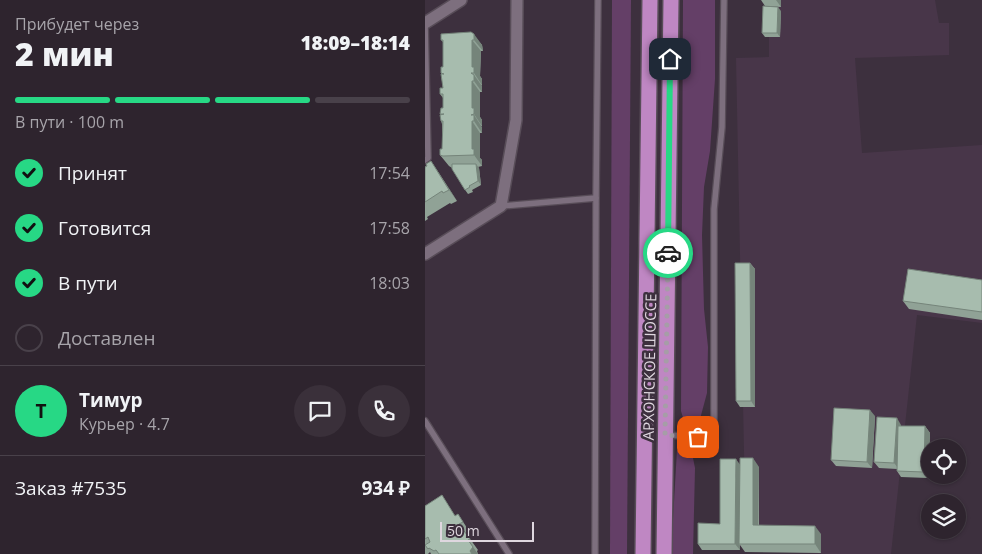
<!DOCTYPE html>
<html lang="ru">
<meta charset="utf-8">
<style>
:root{--surface:#2e242e;--page:#3a303a;--text:#f1f3f6;--muted:#a7a4aa;--line:#49414a;--accent:#27d885}
body{margin:0;font-family:"Open Sans",sans-serif;background:var(--page);color:var(--text);height:100vh;display:flex;flex-direction:column;font-size:19px;white-space:nowrap}
*{box-sizing:border-box;margin:0}
p{font-size:16px;color:var(--muted)}
.icon{flex:none;width:28px;height:28px;fill:none;stroke:currentColor;stroke-width:2;stroke-linecap:round;stroke-linejoin:round}
.map{position:relative;flex:1;overflow:hidden}
.panel{display:flex;flex-direction:column;background:var(--surface);width:425px}
.panel>*{flex:none}
.tools{position:absolute;left:496px;top:439px;display:grid;gap:10px}
.tools a{display:grid;place-items:center;width:45px;height:45px;border-radius:50%;background:var(--surface);box-shadow:0 1px 4px #0004,0 0 0 1px var(--line);font-size:25px}
.scale{position:absolute;left:15px;bottom:12px;width:94px;box-sizing:border-box;padding-left:5px;border:2px solid #dfd7df;border-top:0;font-size:14px;line-height:18px;white-space:nowrap;color:#dfd7df;-webkit-text-stroke:4px #3d303e;paint-order:stroke}
.pin{position:absolute;display:grid;place-items:center;width:42px;height:42px;color:#fff;margin:-21px;border-radius:10px;box-shadow:0 2px 8px #0006}
.courier{position:absolute;display:grid;place-items:center;width:50px;height:50px;margin:-25px;border:4px solid #27d885;border-radius:50%;background:#fff;color:#222;box-shadow:0 1px 6px #0007}
.summary em{font-style:normal;font-weight:800}
.summary div{display:flex;flex-direction:column-reverse}
.summary{display:flex;align-items:center;justify-content:space-between;height:85px;padding:0 15px}
h1{font-size:32px;font-weight:800;line-height:38px}
.bar{display:grid;grid-template-columns:repeat(4,1fr);gap:8px 5px;align-content:center;height:60px;padding:0 15px}
.bar i{height:6px;border-radius:4px;background:var(--line)}
.bar .active{background:var(--accent)}
.bar p{grid-column:span 4}
.line{display:flex;align-items:center;gap:12px;padding:0 15px;border-top:1px solid var(--line)}
.line div{flex:1}
.round{display:grid;place-items:center;flex:none;width:52px;height:52px;border-radius:26px;background:var(--page)}
ol{padding:0 15px;list-style:none}
li{display:flex;align-items:center;gap:15px;height:55px}
li p{margin-inline-start:auto}
li .icon{padding:5px;border-radius:50%;background:var(--accent);color:#111;stroke-width:4}
li:last-child{color:var(--muted)}
li i{width:28px;height:28px;border:2px solid var(--line);border-radius:50%}
main{display:flex;flex:1;min-height:0}
.map>svg:first-child{display:block}
.built{fill:#483649}
.green{fill:#643f67}
.lines{fill:none;stroke-linecap:round;stroke-linejoin:round}
.lane-casing{stroke:#584d58;stroke-width:8}
.street-casing{stroke:#584d58;stroke-width:14}
.highway-casing{stroke:#584d58;stroke-width:18}
.lane{stroke:#7d6f7e;stroke-width:5.5}
.street{stroke:#7d6f7e;stroke-width:11}
.highway{stroke:#bf87c3;stroke-width:15}
.wall{fill:#90a296}
.shaded-wall{fill:#75847a}
.building{fill:#a7bcae;stroke:#75847a}
.done{stroke:#a69da7;stroke-width:5;stroke-dasharray:0 9}
.route{stroke:#27d885;stroke-width:6}
.labels{text-anchor:middle;dominant-baseline:central;stroke-width:5;stroke-linejoin:round;paint-order:stroke}
.street-label{font-size:15px;fill:#dfd7df;stroke:#3d303e}
</style>
<main>
<section class="panel">
<div class="summary"><div><h1>2 мин</h1><p>Прибудет через</p></div><em>18:09–18:14</em></div>
<div class="bar"><i class="active"></i><i class="active"></i><i class="active"></i><i></i><p>В пути · 100 m</p></div>
<ol>
<li><svg class="icon" aria-label="check" viewBox="0 0 24 24"><path d="M5 12l5 5 9-10"/></svg>Принят<p>17:54</p></li>
<li><svg class="icon" aria-label="check" viewBox="0 0 24 24"><path d="M5 12l5 5 9-10"/></svg>Готовится<p>17:58</p></li>
<li><svg class="icon" aria-label="check" viewBox="0 0 24 24"><path d="M5 12l5 5 9-10"/></svg>В пути<p>18:03</p></li>
<li><i></i>Доставлен</li>
</ol>
<div class="line" style="height:90px"><b class="round" style="background:var(--accent);color:#111">Т</b><div><b>Тимур</b><p>Курьер · 4.7</p></div><a class="round"><svg class="icon" aria-label="chat" viewBox="0 0 24 24"><path d="M4 5h16v11H9l-5 4z"/></svg></a><a class="round"><svg class="icon" aria-label="phone" viewBox="0 0 24 24"><path d="M5 4h4l2 5-3 2q2 4 5 5l2-3 5 2v4C11 20 4 13 5 4z"/></svg></a></div>
<div class="line" style="height:65px"><div>Заказ #7535</div><b>934 ₽</b></div>
</section>
<div class="map">
<svg width="557" height="554" viewBox="0 0 557 554">
<rect width="100%" height="100%" fill="#3d303e"/>
<!-- built -->
<path class="built" d="M344,0H510L514,23H524V55L430,58L437,153L557,145V323L492,315L466,554H405L321,550L311,58L344,57Z"/>
<!-- green -->
<g class="green">
<path d="M187,0H206L202,554H185Z"/>
<path d="M258,0H290V79L285,151L279,187L277,235L279,309L283,347L282,393L275,419L263,423L259,421L256,411Z"/>
<path d="M260,448L267,453L270,468L268,554H246L252,450Z"/>
</g>
<g class="lines">
<!-- lane casing -->
<g class="lane-casing">
<g id="lane">
<path d="M0,160L3,158L0,23"/>
<path d="M76,206L171,198"/>
<path d="M0,421L84,554"/>
<path d="M242,435L289,438V209L297,127L299,0"/>
<path d="M170,554L171,198L173,0"/>
</g>
</g>
<!-- street casing -->
<g class="street-casing">
<g id="street">
<path d="M0,23L36,0"/>
<path d="M0,254L76,206L91,120L92,0"/>
</g>
</g>
<!-- highway casing -->
<g class="highway-casing">
<g id="highway">
<path d="M218,554L225,0"/>
<path d="M239,554L246,0"/>
</g>
</g>
<!-- lane -->
<use href="#lane" class="lane"/>
<!-- street -->
<use href="#street" class="street"/>
<!-- highway -->
<use href="#highway" class="highway"/>
</g>
<!-- wall -->
<g class="wall">
<path d="M336,0H356V7L340,6Z"/>
<path d="M356,11L355,37H340L337,33Z"/>
<path d="M46,32L57,45L58,51H56L55,76L57,79V85H56L57,86V92H55V117L57,120V126H56L57,133H55V158L57,160V166L53,167L54,168L56,185L47,190L48,192L43,194L38,187L27,168L24,166L15,155L17,149V124L16,121V115L15,114L18,108V98L15,94L18,88L16,74V73L18,67V42L16,40Z"/>
<path d="M6,161L32,201L26,204L25,203L2,217L3,219L0,221V167Z"/>
<path d="M325,263L330,269V407H315L311,401Z"/>
<path d="M557,280V320L484,309L478,301Z"/>
<path d="M450,416L447,468L411,466L406,460Z"/>
<path d="M476,425V426H500L505,433L503,478L476,477L472,471V469L454,468L449,462Z"/>
<path d="M315,464L334,467V525L396,534V553L320,552L315,545V550H277L273,544L295,524Z"/>
<path d="M17,495L30,516L33,514L46,534L43,536L53,550L52,551L53,554H6L5,552L3,554H0V506Z"/>
</g>
<!-- shaded-wall -->
<g class="shaded-wall">
<path d="M351,0H356V7Z"/>
<path d="M353,7L356,11L355,37L352,33Z"/>
<path d="M49,34L57,45L58,51L49,40Z"/>
<path d="M47,40L56,51L55,76L57,79V85L49,73L47,67Z"/>
<path d="M49,75L57,86V92L49,81Z"/>
<path d="M47,81L55,92V117L57,120V126L49,114L47,108Z"/>
<path d="M49,115L57,127V133L49,121Z"/>
<path d="M47,121L55,133V158L57,160V166L49,155L47,149Z"/>
<path d="M6,161L14,173L32,201L24,190Z"/>
<path d="M51,164L54,168L56,185L53,181Z"/>
<path d="M325,263L330,269V407L326,401Z"/>
<path d="M445,410L450,416L447,468L442,462Z"/>
<path d="M472,418L476,425L474,469L469,463Z"/>
<path d="M500,426L505,433L503,478L499,472Z"/>
<path d="M328,458L334,467L333,533L328,525Z"/>
<path d="M311,459L316,466L314,544L315,545V550L310,544Z"/>
<path d="M390,526L396,534V553L390,544Z"/>
<path d="M43,540L53,554H47L45,551Z"/>
</g>
<!-- building -->
<g class="building">
<path d="M338,6L353,7L352,33H337Z"/>
<path d="M46,32L49,34V40H47V67H49V73H46L49,75V81H47V108H49V114L46,115H49V121H47V149H49V155L18,156L15,155V149H17L18,121H16L15,115L19,114H15L16,108H18V94H15V88H18L16,74H19L16,73V67H18V40H16V34Z"/>
<path d="M6,161L24,190L18,193L17,191L0,202V167L2,166L1,164Z"/>
<path d="M27,164H51L53,181L44,186L45,187L40,190L27,169Z"/>
<path d="M310,263H325L326,401H311Z"/>
<path d="M483,269L557,280V312L478,301Z"/>
<path d="M409,408L445,410L442,462L406,460Z"/>
<path d="M452,417L472,418L469,463L449,462Z"/>
<path d="M473,426H500L499,472L472,471Z"/>
<path d="M315,458H328V525L390,526V544H314Z"/>
<path d="M295,459H311L310,544H273V523L295,524Z"/>
<path d="M17,495L30,516L33,514L38,522L34,524L45,539L43,540L48,547L45,551L47,554H14L11,550L9,551L4,548L3,549L0,545L5,542L3,537L0,539V506Z"/>
</g>
<g class="lines">
<!-- done -->
<path class="done" d="M243,253L240,435L273,437"/>
<!-- route -->
<path class="route" d="M243,253L245,59"/>
</g>
<g class="labels">
<!-- street labels -->
<g class="street-label">
<text transform="translate(224 367) rotate(-89)">АРХОНСКОЕ ШОССЕ</text>
</g>
</g>
</svg>
<div class="tools">
<a><svg class="icon" aria-label="locate" viewBox="0 0 24 24"><circle cx="12" cy="12" r="6"/><path d="M12 2v4M12 18v4M2 12h4M18 12h4"/></svg></a>
<a><svg class="icon" aria-label="layers" viewBox="0 0 24 24"><path d="M12 4l9 5-9 5-9-5zM3 14l9 5 9-5"/></svg></a>
</div>
<div class="scale">50 m</div>
<div class="pin" style="left:273px;top:437px;background:#ea580c"><svg class="icon" aria-label="bag" viewBox="0 0 24 24"><path d="M5 8h14l-1 12H6zM9 8a3 3 0 0 1 6 0"/></svg></div>
<div class="pin" style="left:245px;top:59px;background:#1f2937"><svg class="icon" aria-label="home" viewBox="0 0 24 24"><path d="M3 11l9-7 9 7M6 9v11h12V9"/></svg></div>
<div class="courier" style="left:243px;top:253px"><svg class="icon" aria-label="car" viewBox="0 0 24 24"><path d="M5 17H2v-5l4-1 3-4h7l3 4 3 1v5h-3M9 17h6M6 11h13"/><circle cx="7" cy="17" r="2"/><circle cx="17" cy="17" r="2"/></svg></div>
</div>
</main>
